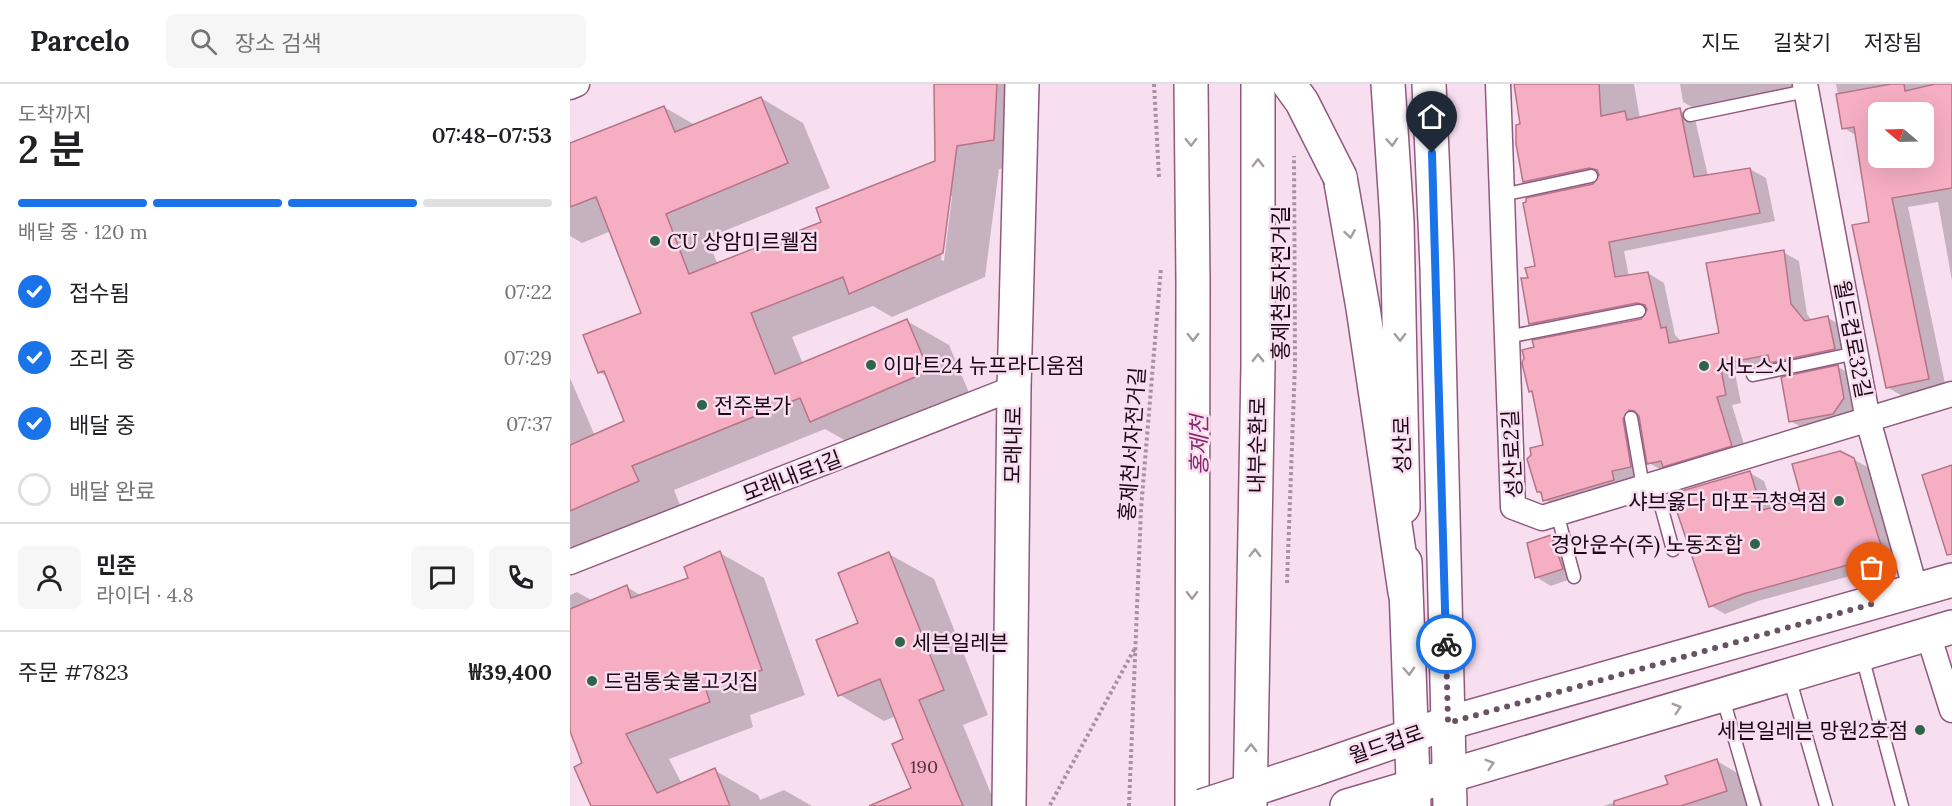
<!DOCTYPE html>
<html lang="ko">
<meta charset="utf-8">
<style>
:root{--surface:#fff;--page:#f6f6f6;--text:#202124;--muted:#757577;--line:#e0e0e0;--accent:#1a73e8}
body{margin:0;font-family:Lora,"Noto Sans KR",serif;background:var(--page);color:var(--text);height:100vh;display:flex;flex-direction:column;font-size:22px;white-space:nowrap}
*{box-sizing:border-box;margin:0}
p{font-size:20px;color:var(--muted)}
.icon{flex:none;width:33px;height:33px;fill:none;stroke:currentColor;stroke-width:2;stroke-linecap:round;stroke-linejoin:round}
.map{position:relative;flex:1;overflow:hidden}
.side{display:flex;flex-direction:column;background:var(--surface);width:570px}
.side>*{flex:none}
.needle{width:39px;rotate:289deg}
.fabs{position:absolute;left:1298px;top:18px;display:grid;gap:12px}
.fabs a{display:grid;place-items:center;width:66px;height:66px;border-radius:9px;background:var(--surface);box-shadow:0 6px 24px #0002;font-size:30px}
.pin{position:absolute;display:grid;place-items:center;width:51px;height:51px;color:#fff;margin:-62px -26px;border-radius:50% 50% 50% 0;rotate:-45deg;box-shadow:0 0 6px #0007}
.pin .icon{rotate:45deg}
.courier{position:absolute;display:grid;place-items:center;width:60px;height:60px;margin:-30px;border:4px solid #1a73e8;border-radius:50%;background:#fff;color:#222;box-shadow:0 2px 8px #0007}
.overview em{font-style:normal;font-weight:600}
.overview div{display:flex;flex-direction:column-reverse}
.overview{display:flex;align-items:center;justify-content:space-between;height:102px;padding:0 18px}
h1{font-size:39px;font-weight:600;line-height:45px}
.bar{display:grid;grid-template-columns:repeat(4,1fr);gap:9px 6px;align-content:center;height:72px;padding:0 18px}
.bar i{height:8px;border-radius:4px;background:var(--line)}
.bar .active{background:var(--accent)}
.bar p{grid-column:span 4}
.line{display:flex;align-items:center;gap:15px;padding:0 18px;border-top:2px solid var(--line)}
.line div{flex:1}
.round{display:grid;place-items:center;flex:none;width:63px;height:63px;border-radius:9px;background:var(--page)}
ol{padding:0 18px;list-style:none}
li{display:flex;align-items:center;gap:18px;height:66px}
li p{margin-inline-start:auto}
li .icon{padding:6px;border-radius:50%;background:var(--accent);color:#fff;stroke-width:4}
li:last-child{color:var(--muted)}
li i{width:33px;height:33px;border:3px solid var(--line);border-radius:50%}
header{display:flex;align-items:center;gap:36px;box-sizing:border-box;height:84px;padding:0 30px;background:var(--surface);border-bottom:2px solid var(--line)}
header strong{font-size:28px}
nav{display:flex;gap:33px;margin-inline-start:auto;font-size:21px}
.search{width:420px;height:54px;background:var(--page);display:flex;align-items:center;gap:15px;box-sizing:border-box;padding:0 21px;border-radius:9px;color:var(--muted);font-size:22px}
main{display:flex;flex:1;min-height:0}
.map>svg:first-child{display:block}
.pier{fill:#f8dfef}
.shadow{fill:#0003;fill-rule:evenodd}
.building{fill:#f6aec3;stroke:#b67488;stroke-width:1.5;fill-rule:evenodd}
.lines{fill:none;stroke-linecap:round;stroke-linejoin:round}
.service-casing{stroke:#90597e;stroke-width:15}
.minor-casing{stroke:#90597e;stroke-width:27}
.secondary-casing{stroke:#90597e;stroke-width:36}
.primary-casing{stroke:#90597e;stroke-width:36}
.trunk-casing{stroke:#90597e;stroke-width:36}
.path{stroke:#a991a1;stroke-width:4;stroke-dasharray:3 3;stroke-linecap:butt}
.service{stroke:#fff;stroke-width:12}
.minor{stroke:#fff;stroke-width:24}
.secondary{stroke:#fff;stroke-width:33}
.primary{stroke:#fff;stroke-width:33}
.trunk{stroke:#fff;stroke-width:33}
.primary-bridge-casing{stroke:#90597e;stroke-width:36;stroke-linecap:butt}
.trunk-bridge-casing{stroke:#90597e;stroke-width:36;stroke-linecap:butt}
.primary-bridge{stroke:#fff;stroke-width:33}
.trunk-bridge{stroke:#fff;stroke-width:33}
.oneway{stroke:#a49ca2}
.done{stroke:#695362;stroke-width:6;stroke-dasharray:0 10.8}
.route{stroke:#1a73e8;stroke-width:8}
.poi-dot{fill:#2f644a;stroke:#f8dfef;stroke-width:2}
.labels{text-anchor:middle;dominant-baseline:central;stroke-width:5;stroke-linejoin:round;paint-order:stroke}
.number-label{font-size:18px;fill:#523141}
.poi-label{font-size:21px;fill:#1c0716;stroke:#f8dfef;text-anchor:start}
.street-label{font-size:21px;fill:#1c0716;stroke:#f8dfef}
.water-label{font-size:22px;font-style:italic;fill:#892870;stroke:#f8dfef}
</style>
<header>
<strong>Parcelo</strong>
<div class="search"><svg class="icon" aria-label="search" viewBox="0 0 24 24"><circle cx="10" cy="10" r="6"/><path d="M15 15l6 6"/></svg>장소 검색</div>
<nav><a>지도</a><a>길찾기</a><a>저장됨</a></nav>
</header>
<main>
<section class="side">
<div class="overview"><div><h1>2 분</h1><p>도착까지</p></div><em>07:48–07:53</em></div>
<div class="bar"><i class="active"></i><i class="active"></i><i class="active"></i><i></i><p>배달 중 · 120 m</p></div>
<ol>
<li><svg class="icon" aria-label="check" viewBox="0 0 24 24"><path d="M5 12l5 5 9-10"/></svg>접수됨<p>07:22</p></li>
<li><svg class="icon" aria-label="check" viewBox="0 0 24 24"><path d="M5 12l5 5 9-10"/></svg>조리 중<p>07:29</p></li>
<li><svg class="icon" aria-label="check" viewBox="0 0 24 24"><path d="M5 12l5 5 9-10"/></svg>배달 중<p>07:37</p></li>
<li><i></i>배달 완료</li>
</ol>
<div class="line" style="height:108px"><a class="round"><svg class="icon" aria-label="person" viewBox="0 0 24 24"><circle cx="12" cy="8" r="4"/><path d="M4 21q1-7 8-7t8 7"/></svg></a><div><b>민준</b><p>라이더 · 4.8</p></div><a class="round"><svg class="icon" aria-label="chat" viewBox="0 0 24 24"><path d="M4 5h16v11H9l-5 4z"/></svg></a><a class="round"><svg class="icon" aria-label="phone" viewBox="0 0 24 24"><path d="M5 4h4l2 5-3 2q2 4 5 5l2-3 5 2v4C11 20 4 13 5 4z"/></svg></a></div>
<div class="line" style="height:78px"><div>주문 #7823</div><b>₩39,400</b></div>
</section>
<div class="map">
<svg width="1382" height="722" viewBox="0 0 1382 722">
<rect width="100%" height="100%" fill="#f8dfef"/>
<!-- pier -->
<path class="pier" d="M615,0H692L690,722H614Z"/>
<!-- shadow -->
<g class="shadow">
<path d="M366,0H470L466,80L429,85L415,193L322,233L303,222L222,253L233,280L337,237L379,261L400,311L283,361L255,345L104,406L110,421L7,466L0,462V294L25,352L56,338L38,293L29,288L73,229L41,147L12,159L0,152V60L94,23L125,41L191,14L233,39L260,104L137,154L148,181L253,139L367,78ZM379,112H382L374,177L371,176Z"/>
<path d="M945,0H1064L1070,35L1109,26L1125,35L1138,92L1180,85L1196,94L1205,137L1054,167L1059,193L1078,189L1094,199L1105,251L1112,258L1150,250L1213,168L1229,177L1237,230L1242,237L1258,234L1274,243L1280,274L1207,281L1165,289L1171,319L1162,321L1177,370L1095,388L1079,379L1071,337L1068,345L1076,392L1057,395L1060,405L991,425L975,416L968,407L974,362L964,309L960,307L1071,236L1077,229L977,248L961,239L960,195L1029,94L970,106L954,97L952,41Z"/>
<path d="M1110,0H1226L1227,9L1129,27L1113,18Z"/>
<path d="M1266,0H1382V197L1368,118L1338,123L1376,304L1334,313L1317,303L1300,139L1287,52L1274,44ZM1308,28H1353V74H1308Z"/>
<path d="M1268,283L1283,291L1288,322L1278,338L1235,345L1220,337Z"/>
<path d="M1283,375L1299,384L1328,479L1188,517L1155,530L1141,522L1180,389L1194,397L1203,424L1234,417Z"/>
<path d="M981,452L996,461L1006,493L981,502L966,493Z"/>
<path d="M150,469L194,494L235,611L180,631L183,643L99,675L112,700L144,686L188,711L190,716L214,706L242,722H23L6,683L14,680L0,643V511L7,508L23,517L57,503L72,512L120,495Z"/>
<path d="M319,470L364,495L418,631L393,641L426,722H301L342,705L335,656L326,632L314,637L270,611L290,540Z"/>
<path d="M1147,677L1186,700L1193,722H1033L1100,701Z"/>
</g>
<!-- building -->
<g class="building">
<path d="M364,0H427L424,56L387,62L373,169L279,210L273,193L181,229L205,290L337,235L359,287L240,338L230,314L62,382L69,397L0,427V361L54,337L34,287L28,289L13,251L71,229L26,113L0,123V59L94,22L105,48L191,13L218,79L96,130L119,190L251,138L246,124L365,77Z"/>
<path d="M944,0H1029L1031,32L1055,27L1057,36L1110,24L1124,93L1180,84L1190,129L1039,158L1045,193L1078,188L1091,244L1096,243L1099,259L1149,249L1136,179L1214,166L1221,220L1235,237L1258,232L1265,265L1200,279L1198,271L1150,280L1156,311L1147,313L1162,362L1093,383L1091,377L1077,380L1069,332L1064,327L1059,326L1053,335L1061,383L1042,387L1044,396L973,417L971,408H967L957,375L961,371L960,364L973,361L962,307L959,308L952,279L954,274L952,266L964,263L962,256L1071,235L1077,226L1075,221L1067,219L959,240L951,194H958L955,184L965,182L953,119L956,118V114L1023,100L1029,91L1027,86L1019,84L953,98L946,60V41L950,40Z"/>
<path d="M1321,0H1334L1335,7L1365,0H1382V104L1322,114L1359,295L1316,304L1282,141L1299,138L1284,43L1272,45L1266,10ZM1308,28H1353V57L1357,74H1308Z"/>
<path d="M1268,281L1274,314L1263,330L1219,338L1211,293Z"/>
<path d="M1270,367L1284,374L1314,471L1173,510L1139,523L1101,410L1180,387L1192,426L1232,416L1222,380Z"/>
<path d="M1382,381V470L1377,471L1352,391Z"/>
<path d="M981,451L993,485L965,494L957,459Z"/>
<path d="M150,467L192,586L136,606L140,618L56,650L87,709L145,684L160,722H21L4,683L12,679L0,647V525L57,501L61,514L118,494L114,483Z"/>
<path d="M319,468L374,606L349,616L393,722H299L341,704L322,660L333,655L310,595L268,612L246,556L288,539L268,489Z"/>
<path d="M1147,675L1157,707L1111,722H1044V717L1098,700L1095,692Z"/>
</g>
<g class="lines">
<!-- service casing -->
<g class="service-casing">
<g id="service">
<path d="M1120,31L1236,7"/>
<path d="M932,111L1021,92"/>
<path d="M937,253L1069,227"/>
<path d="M1183,291L1286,269"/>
<path d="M1061,334L1073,403"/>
<path d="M1085,400L1103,466"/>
<path d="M987,429L1004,493"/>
<path d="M1292,572L1332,722"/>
<path d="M1219,593L1256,722"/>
<path d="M1152,611L1184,722"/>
</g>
</g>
<!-- minor casing -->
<g class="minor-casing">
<g id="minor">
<path d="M928,0L943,423L972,434L1382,310"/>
<path d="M1235,0L1298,336L1346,507"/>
<path d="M0,3L7,0"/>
<path d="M0,478L444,304"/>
<path d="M1358,550L1382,626"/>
</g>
</g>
<!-- secondary casing -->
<g class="secondary-casing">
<path id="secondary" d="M439,722L444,304L452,0"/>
</g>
<!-- primary casing -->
<g class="primary-casing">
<g id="primary">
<path d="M818,0L827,137L833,423"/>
<path d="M859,0L867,184L880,722"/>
<path d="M835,478L844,722"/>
<path d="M745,685L878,639L1382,496"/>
<path d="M777,722L1382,543"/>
</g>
</g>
<!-- trunk casing -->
<g class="trunk-casing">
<g id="trunk">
<path d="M621,0L623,198L622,722"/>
<path d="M770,93L793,224L835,508"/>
</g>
</g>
<!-- path -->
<g class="path">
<path d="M584,0L589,93"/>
<path d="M717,499L725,279L724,72"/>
<path d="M480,721L565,564"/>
<path d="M559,722L571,425L591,184"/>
</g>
<!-- service -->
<use href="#service" class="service"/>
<!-- minor -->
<use href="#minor" class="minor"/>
<!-- secondary -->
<use href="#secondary" class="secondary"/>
<!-- primary -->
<use href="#primary" class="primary"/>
<!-- trunk -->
<use href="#trunk" class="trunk"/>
<!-- primary-bridge casing -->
<g class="primary-bridge-casing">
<path id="primary-bridge" d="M632,722L745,685"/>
</g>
<!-- trunk-bridge casing -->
<g class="trunk-bridge-casing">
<g id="trunk-bridge">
<path d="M719,0L732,18L770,93"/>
<path d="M680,722L688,281V0"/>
</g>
</g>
<!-- primary-bridge -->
<use href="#primary-bridge" class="primary-bridge"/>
<!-- trunk-bridge -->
<use href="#trunk-bridge" class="trunk-bridge"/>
</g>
<!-- one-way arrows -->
<defs><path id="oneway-chevron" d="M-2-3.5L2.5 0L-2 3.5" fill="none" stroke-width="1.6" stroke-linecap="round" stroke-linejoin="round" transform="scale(1.5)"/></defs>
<g class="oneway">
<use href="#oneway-chevron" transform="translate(621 58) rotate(89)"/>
<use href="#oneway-chevron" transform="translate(822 58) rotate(86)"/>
<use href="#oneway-chevron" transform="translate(688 79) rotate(-90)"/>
<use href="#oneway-chevron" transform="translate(780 150) rotate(80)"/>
<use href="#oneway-chevron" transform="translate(623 253) rotate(90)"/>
<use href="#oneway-chevron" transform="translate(830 253) rotate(89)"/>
<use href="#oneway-chevron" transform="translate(688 274) rotate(-90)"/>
<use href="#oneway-chevron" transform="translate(685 469) rotate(-89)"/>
<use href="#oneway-chevron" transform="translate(622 511) rotate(90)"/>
<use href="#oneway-chevron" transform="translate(839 587) rotate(87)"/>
<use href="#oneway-chevron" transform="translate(1107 624) rotate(-17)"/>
<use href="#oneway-chevron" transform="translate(681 664) rotate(-89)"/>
<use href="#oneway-chevron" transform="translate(920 680) rotate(-17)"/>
</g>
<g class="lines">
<!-- done -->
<path class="done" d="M876,560L878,639L1302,520"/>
<!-- route -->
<path class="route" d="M862,69L876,560"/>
</g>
<!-- markers -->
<g class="poi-dot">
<circle cx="85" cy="157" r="6"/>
<circle cx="301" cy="281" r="6"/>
<circle cx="1134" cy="282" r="6"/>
<circle cx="132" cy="321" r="6"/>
<circle cx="1269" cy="417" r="6"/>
<circle cx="1185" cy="460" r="6"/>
<circle cx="330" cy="558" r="6"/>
<circle cx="22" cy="597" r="6"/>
<circle cx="1350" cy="646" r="6"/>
</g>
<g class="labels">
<!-- number labels -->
<g class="number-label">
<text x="354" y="682">190</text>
</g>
<!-- poi labels -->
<g class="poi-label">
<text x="97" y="157">CU 상암미르웰점</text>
<text x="313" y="281">이마트24 뉴프라디움점</text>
<text x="1146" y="282">서노스시</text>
<text x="144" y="321">전주본가</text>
<text x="1257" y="417" text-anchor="end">샤브옳다 마포구청역점</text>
<text x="1173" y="460" text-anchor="end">경안운수(주) 노동조합</text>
<text x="342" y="558">세븐일레븐</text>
<text x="34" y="597">드럼통숯불고깃집</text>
<text x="1338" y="646" text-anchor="end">세븐일레븐 망원2호점</text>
</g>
<!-- street labels -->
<g class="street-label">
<text transform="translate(710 199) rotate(-90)">홍제천동자전거길</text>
<text transform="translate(1283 255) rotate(79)">월드컵로32길</text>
<text transform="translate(562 360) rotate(-86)">홍제천서자전거길</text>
<text transform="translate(443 361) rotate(-89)">모래내로</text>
<text transform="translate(687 361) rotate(-89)">내부순환로</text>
<text transform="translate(832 361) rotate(-91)">성산로</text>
<text transform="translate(942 370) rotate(-93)">성산로2길</text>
<text transform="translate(222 392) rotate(-21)">모래내로1길</text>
<text transform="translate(816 660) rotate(-19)">월드컵로</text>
</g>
<!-- water labels -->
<g class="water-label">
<text transform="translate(629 361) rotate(-90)">홍제천</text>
</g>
</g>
</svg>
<div class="fabs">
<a><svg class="needle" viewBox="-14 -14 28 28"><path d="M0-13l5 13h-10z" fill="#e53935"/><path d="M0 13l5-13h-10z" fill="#757577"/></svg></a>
</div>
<div class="pin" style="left:1302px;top:520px;background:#ea580c"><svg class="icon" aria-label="bag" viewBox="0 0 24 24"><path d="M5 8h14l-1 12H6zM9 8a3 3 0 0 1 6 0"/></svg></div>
<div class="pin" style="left:862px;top:69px;background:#1f2937"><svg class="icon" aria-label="home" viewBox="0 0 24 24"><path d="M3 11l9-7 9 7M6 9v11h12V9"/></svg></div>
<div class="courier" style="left:876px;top:560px"><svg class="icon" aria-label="bike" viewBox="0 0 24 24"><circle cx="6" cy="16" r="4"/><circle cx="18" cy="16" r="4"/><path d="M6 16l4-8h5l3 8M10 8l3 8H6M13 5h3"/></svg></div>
</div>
</main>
